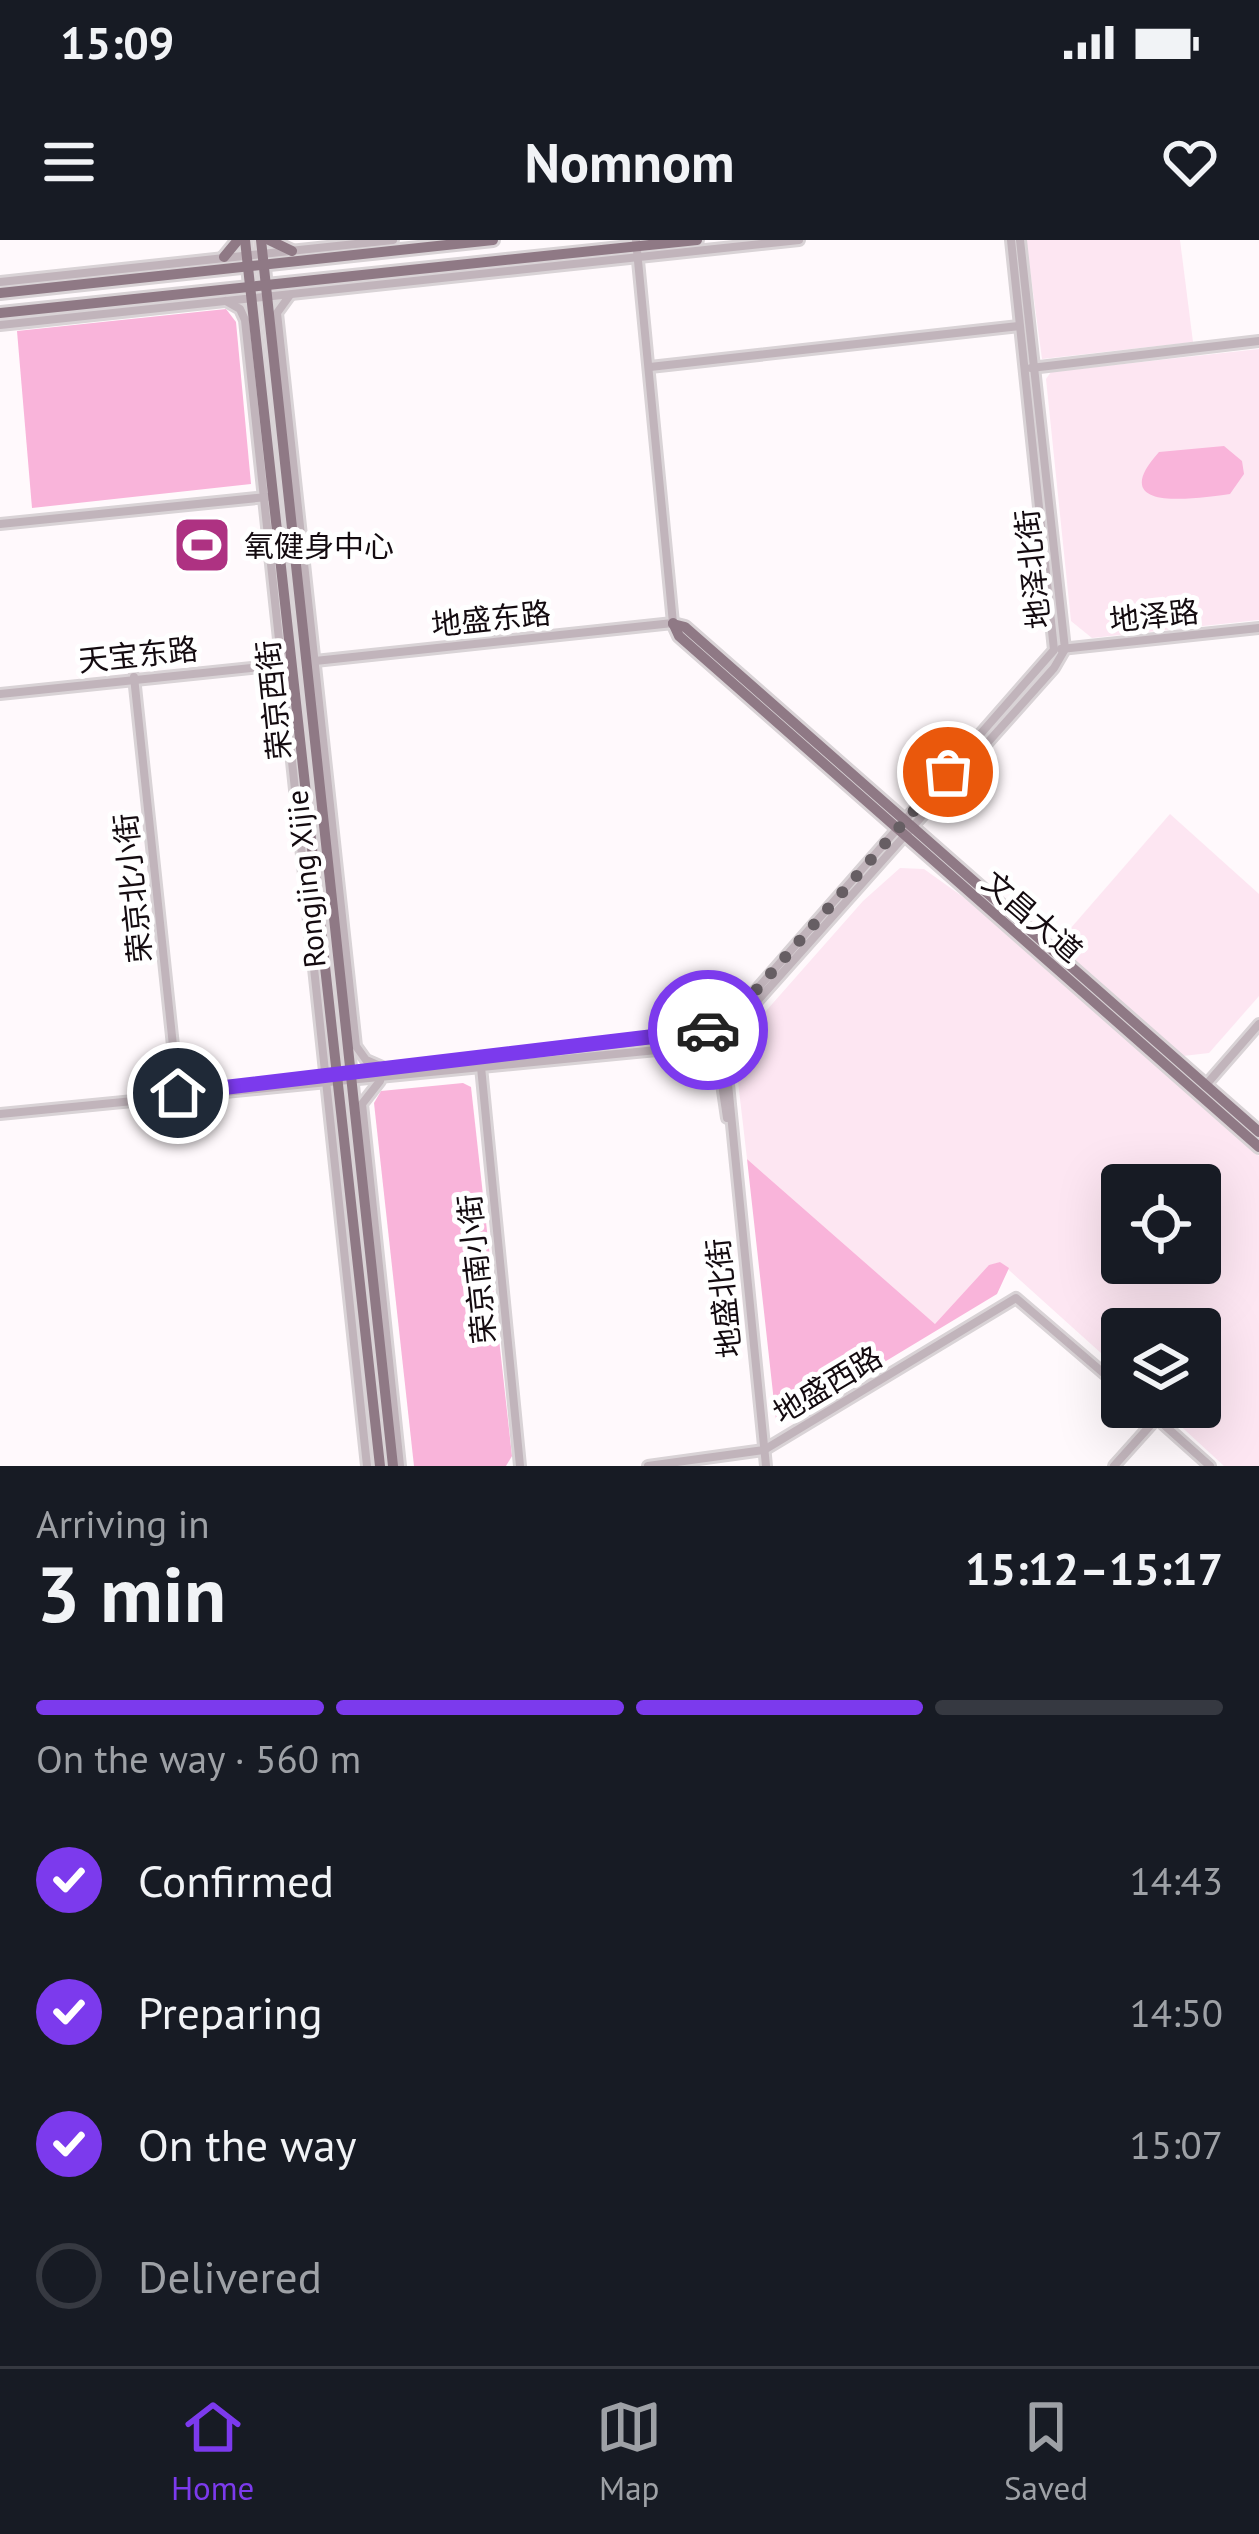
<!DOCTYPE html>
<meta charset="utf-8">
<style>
:root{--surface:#171b24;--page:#242831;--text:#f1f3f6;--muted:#9ea1a6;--line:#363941;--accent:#7c3aed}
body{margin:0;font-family:"PT Sans","Noto Sans SC",sans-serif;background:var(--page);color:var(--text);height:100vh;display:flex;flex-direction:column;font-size:45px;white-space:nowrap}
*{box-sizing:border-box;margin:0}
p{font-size:39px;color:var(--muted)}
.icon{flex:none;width:66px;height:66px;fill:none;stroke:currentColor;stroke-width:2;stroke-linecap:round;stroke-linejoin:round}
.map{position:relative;height:1226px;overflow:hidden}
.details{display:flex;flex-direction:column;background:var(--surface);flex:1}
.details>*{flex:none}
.fabs{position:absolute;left:1101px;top:924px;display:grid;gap:24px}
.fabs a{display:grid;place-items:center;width:120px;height:120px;border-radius:12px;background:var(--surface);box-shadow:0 12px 48px #0002;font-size:60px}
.pin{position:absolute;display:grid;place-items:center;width:102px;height:102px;color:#fff;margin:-51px;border:6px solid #fff;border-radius:50%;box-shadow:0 3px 12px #0007}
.courier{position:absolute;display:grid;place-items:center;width:120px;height:120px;margin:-60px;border:9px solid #7c3aed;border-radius:50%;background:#fff;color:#222;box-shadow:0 3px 15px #0007}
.overview em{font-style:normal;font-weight:700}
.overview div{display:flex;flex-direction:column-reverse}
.overview{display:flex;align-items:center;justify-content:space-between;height:204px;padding:0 36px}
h1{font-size:78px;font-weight:700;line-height:90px}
.bar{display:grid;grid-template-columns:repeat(4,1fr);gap:18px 12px;align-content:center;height:144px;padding:0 36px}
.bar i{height:15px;border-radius:9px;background:var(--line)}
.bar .current{background:var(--accent)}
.bar p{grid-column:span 4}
ol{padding:0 36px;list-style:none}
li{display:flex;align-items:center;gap:36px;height:132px}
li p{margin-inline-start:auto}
li .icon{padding:12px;border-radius:50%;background:var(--accent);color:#fff;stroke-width:4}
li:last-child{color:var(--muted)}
li i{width:66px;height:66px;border:6px solid var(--line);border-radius:50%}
.status{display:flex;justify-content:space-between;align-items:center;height:84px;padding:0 60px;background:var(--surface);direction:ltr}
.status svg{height:33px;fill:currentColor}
header{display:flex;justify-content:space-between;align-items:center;height:156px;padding:0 36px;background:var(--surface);font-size:54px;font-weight:700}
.tab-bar{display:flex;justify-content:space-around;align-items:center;height:168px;border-top:3px solid var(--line);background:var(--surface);font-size:33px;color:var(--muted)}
.tab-bar a{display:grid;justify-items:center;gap:6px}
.tab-bar .current{color:var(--accent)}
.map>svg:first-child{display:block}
.built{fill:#fde6f2;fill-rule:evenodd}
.green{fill:#f9b4da}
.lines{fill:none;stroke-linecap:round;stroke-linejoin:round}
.minor-casing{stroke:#d9d3d6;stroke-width:14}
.major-casing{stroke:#d9d3d6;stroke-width:16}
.minor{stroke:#c1b4bb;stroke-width:8}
.major{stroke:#8f7985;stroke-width:10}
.done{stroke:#665e63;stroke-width:12;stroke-dasharray:0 21.6}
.route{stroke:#7c3aed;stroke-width:15}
.labels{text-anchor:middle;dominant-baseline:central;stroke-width:10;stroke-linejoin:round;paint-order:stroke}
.poi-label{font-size:30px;fill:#140b10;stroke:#fff;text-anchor:start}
.street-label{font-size:30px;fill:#140b10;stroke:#fff}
</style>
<div class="status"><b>15:09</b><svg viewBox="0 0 49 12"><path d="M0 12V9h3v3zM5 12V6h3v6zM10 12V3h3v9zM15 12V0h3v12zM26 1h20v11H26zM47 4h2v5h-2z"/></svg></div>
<header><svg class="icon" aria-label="menu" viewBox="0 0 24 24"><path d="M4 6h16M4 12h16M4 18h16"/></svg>Nomnom<svg class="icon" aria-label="heart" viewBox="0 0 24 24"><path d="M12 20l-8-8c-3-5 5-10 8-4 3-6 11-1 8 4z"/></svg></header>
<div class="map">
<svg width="1259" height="1226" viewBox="0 0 1259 1226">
<rect width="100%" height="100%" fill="#fff9fc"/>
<!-- built -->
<g class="built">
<path d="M1026,0H1180L1193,102L1042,119Z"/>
<path d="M1259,109V380L1092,398L1071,381L1046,139L1051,132Z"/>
<path d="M1170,574L1259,654V756L1209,813L1183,816L1057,704Z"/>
<path d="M900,628L924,629L966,659L1259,916V1226H1224L1160,1167H1200V1089H1122V1132L1000,1022L989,1026L936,1085L747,919L736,824L750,789L863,661ZM1122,945H1200V1023H1122Z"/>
</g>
<!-- green -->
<g class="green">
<path d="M226,69L236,82L251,244L32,268L17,91Z"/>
<path d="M1224,206L1242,221L1244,234L1230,254C1199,258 1103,274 1159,212Z"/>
<path d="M463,843L471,847L512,1216L506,1226H414L374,863L381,851Z"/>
<path d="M747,919L935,1084L989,1025L1000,1022L1009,1028L997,1054L785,1182L776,1180Z"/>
</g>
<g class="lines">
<!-- minor casing -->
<g class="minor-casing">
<g id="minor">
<path d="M0,42L393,0"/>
<path d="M290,55L277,73L356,806L366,820L382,827"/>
<path d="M226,61L240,69L245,80L367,1226"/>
<path d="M0,85L799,0"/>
<path d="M650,127L1019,86"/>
<path d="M1031,128L1259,101"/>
<path d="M0,284L267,257"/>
<path d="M1061,409L1259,388"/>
<path d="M315,421L673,383L636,0"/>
<path d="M134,437L178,853"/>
<path d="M0,454L281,425"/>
<path d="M716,793L726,824L766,1226"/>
<path d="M717,810L727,878"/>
<path d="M481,827L520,1226"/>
<path d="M380,841L362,864L400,1226"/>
<path d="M1205,846L1259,784"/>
<path d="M239,847L697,795L729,781L1054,410L1011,0"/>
<path d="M0,874L698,806L735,786L1054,428L1065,409L1020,0"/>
<path d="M1144,1167L1210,1226"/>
<path d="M648,1226L764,1210L1016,1058L1122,1149"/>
<path d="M1114,1226L1157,1178"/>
</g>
</g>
<!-- major casing -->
<g class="major-casing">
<g id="major">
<path d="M245,0L380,1226"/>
<path d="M261,0L393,1226"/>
<path d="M269,0L292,11"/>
<path d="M224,17L238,0"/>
<path d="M0,53L493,0"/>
<path d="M0,73L697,0"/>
<path d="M673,383L679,396L1259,907"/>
<path d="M673,384L685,387L1259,892"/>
</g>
</g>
<!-- minor -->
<use href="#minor" class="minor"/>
<!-- major -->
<use href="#major" class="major"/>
</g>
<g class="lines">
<!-- done -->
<path class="done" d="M708,790L729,781L948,532"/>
<!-- route -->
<path class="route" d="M178,853L708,790"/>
</g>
<!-- icons -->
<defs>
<g id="stadium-square" transform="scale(3)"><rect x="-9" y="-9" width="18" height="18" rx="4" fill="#ae3282" stroke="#fff"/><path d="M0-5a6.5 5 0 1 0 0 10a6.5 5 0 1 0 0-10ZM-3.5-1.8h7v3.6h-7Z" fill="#fff"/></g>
</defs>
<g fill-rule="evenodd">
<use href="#stadium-square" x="202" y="305"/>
</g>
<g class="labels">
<!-- poi labels -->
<g class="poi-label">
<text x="244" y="305">氧健身中心</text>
</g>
<!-- street labels -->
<g class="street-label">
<text transform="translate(1032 329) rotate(-96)">地泽北街</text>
<text transform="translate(1154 375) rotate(-6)">地泽路</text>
<text transform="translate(491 378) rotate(-6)">地盛东路</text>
<text transform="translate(138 414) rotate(-6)">天宝东路</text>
<text transform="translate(273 460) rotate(-96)">荣京西街</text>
<text transform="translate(305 639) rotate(-96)">Rongjing Xijie</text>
<text transform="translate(132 648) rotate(-96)">荣京北小街</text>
<text transform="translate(1033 676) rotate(41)">文昌大道</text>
<text transform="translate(476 1029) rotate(-96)">荣京南小街</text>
<text transform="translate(723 1058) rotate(-96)">地盛北街</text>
<text transform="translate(827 1144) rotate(-31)">地盛西路</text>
</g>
</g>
</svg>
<div class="fabs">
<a><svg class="icon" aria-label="locate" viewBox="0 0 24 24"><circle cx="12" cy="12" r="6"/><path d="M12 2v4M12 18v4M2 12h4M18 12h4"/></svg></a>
<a><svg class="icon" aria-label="layers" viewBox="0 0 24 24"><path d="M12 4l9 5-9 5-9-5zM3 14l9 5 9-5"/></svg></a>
</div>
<div class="pin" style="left:948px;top:532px;background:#ea580c"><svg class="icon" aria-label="bag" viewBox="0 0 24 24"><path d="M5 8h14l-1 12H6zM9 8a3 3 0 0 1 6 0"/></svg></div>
<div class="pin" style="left:178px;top:853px;background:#1f2937"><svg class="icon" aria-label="home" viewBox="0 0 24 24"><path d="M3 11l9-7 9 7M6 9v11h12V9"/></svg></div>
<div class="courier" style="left:708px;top:790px"><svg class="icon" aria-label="car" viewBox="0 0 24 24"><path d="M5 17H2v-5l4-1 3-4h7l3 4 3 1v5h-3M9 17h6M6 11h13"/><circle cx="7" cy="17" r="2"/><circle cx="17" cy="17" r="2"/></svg></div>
</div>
<section class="details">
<div class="overview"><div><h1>3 min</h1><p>Arriving in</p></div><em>15:12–15:17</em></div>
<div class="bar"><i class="current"></i><i class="current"></i><i class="current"></i><i></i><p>On the way · 560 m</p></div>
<ol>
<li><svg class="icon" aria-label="check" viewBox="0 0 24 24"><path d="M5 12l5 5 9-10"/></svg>Confirmed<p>14:43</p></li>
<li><svg class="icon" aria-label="check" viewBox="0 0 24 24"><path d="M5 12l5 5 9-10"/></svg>Preparing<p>14:50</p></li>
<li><svg class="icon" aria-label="check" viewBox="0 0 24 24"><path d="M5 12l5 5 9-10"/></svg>On the way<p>15:07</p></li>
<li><i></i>Delivered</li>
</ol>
</section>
<nav class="tab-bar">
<a class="current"><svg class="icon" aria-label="home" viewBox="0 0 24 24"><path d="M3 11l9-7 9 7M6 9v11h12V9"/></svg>Home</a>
<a><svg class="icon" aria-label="map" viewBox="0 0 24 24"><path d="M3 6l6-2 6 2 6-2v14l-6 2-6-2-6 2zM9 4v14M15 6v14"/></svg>Map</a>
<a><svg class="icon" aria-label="saved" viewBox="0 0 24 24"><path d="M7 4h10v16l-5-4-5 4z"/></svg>Saved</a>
</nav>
